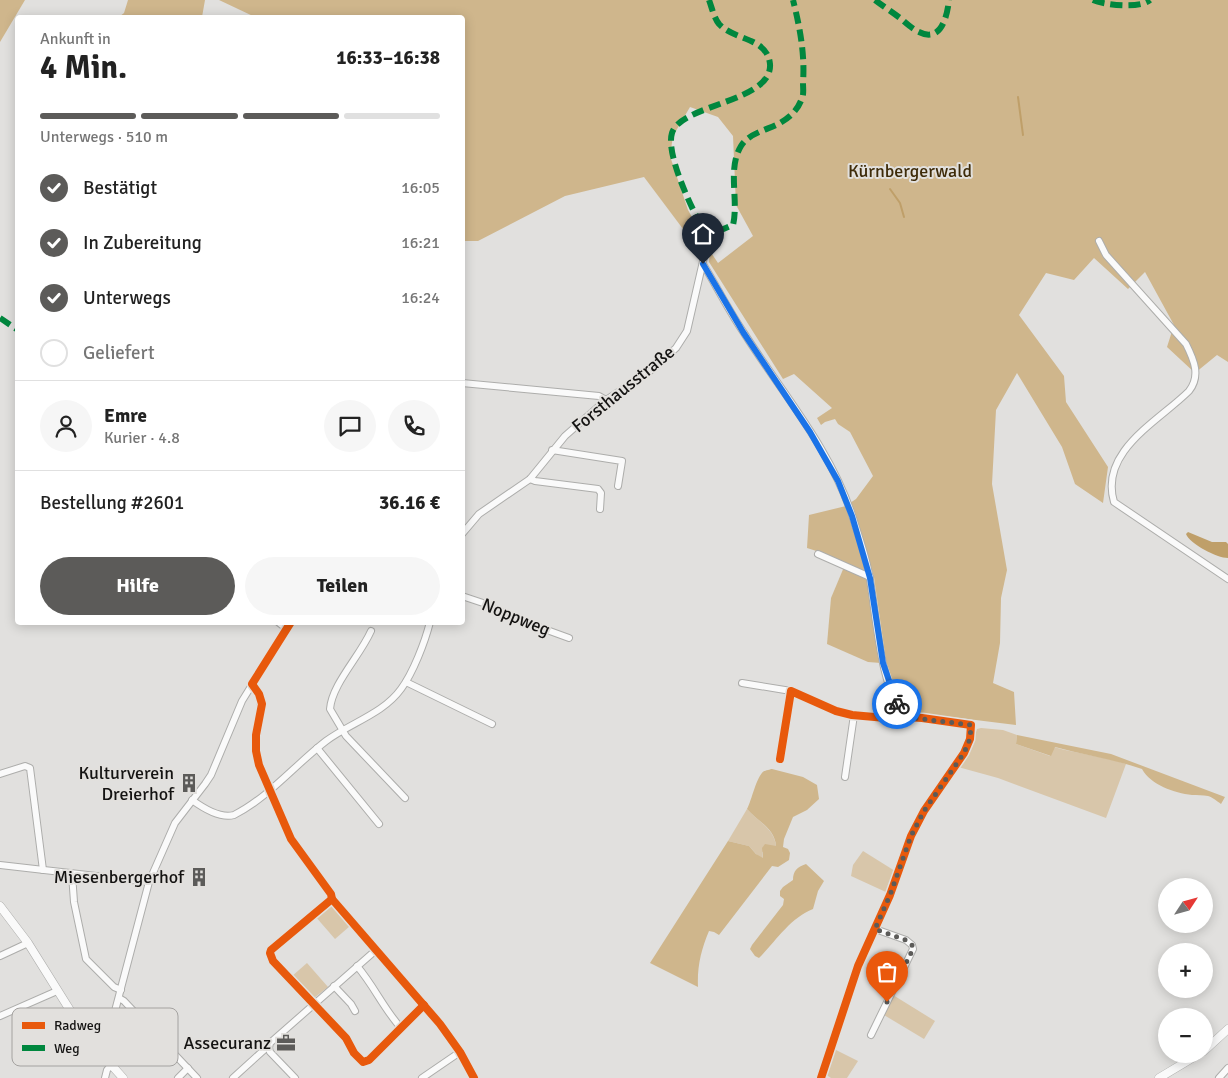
<!DOCTYPE html>
<html lang="de">
<meta charset="utf-8">
<style>
:root{--surface:#fff;--page:#f6f6f6;--text:#222;--muted:#767676;--line:#e0e0e0;--accent:#5c5b59}
body{margin:0;font-family:Signika,sans-serif;background:var(--page);color:var(--text);height:100vh;display:flex;flex-direction:column;font-size:19px;white-space:nowrap}
*{box-sizing:border-box;margin:0}
p{font-size:16px;color:var(--muted)}
.icon{flex:none;width:28px;height:28px;fill:none;stroke:currentColor;stroke-width:2;stroke-linecap:round;stroke-linejoin:round}
.map{position:relative;flex:1;overflow:hidden}
.sheet{position:absolute;left:15px;top:15px;width:450px;height:610px;display:flex;flex-direction:column;background:var(--surface);border-radius:5px;box-shadow:0 2px 12px #0003}
.sheet>*{flex:none}
.needle{width:32px;rotate:54deg}
.fabs{position:absolute;left:1158px;top:878px;display:grid;gap:10px}
.fabs a{display:grid;place-items:center;width:55px;height:55px;border-radius:50%;background:var(--surface);box-shadow:0 2px 12px #0003;font-size:25px}
.pin{position:absolute;display:grid;place-items:center;width:42px;height:42px;color:#fff;margin:-51px -21px;border-radius:50% 50% 50% 0;rotate:-45deg;box-shadow:0 0 5px #0007}
.pin .icon{rotate:45deg}
.courier{position:absolute;display:grid;place-items:center;width:50px;height:50px;margin:-25px;border:4px solid #1a73e8;border-radius:50%;background:#fff;color:#222;box-shadow:0 1px 6px #0007}
.overview em{font-style:normal;font-weight:700}
.overview div{display:flex;flex-direction:column-reverse}
.overview{display:flex;align-items:center;justify-content:space-between;height:85px;padding:0 25px}
h1{font-size:32px;font-weight:700;line-height:38px}
.bar{display:grid;grid-template-columns:repeat(4,1fr);gap:8px 5px;align-content:center;height:60px;padding:0 25px}
.bar i{height:6px;border-radius:4px;background:var(--line)}
.bar .current{background:var(--accent)}
.bar p{grid-column:span 4}
.line{display:flex;align-items:center;gap:12px;padding:0 25px;border-top:1px solid var(--line)}
.line div{flex:1}
.round{display:grid;place-items:center;flex:none;width:52px;height:52px;border-radius:26px;background:var(--page)}
ol{padding:0 25px;list-style:none}
li{display:flex;align-items:center;gap:15px;height:55px}
li p{margin-inline-start:auto}
li .icon{padding:5px;border-radius:50%;background:var(--accent);color:#fff;stroke-width:4}
li:last-child{color:var(--muted)}
li i{width:28px;height:28px;border:2px solid var(--line);border-radius:50%}
.action{display:flex;gap:10px;margin-top:auto;padding:10px 25px}
.action a{flex:1;height:58px;border-radius:30px;background:var(--accent);color:#fff;font-size:20px;font-weight:700;line-height:58px;text-align:center}
.action a+a{background:var(--page);color:var(--text)}
.map>svg:first-child{display:block}
.green{fill:#d8c6aa}
.forest{fill:#cfb68c}
.water{fill:#bf9f69}
.lines{fill:none;stroke-linecap:round;stroke-linejoin:round}
.stream{stroke:#bf9f69;stroke-width:2}
.minor-casing{stroke:#adadab;stroke-width:8}
.tertiary-casing{stroke:#adadab;stroke-width:9}
.minor{stroke:#fafafa;stroke-width:6}
.tertiary{stroke:#fafafa;stroke-width:8}
.quiet{stroke:#00873e;stroke-width:6;stroke-dasharray:12 6;stroke-linecap:butt}
.cycleway-casing{stroke:#e2e0dd;stroke-width:11}
.cycleway{stroke:#e8590c;stroke-width:8}
.done{stroke:#5c5b59;stroke-width:5;stroke-dasharray:0 9}
.route{stroke:#1a73e8;stroke-width:6}
.labels{text-anchor:middle;dominant-baseline:central;stroke-width:4;stroke-linejoin:round;paint-order:stroke}
.park-label{font-size:18px;fill:#3e2b09;stroke:#e2e0dd}
.street-label{font-size:18px;fill:#141312;stroke:#e2e0dd}
.poi-label{font-size:18px;fill:#141312;stroke:#e2e0dd;text-anchor:end}
.key{fill:#e2e0dd;stroke:#a4a2a0;stroke-width:1}
.key-label{font-size:14px;fill:#141312}
</style>
<div class="map">
<svg width="1228" height="1078" viewBox="0 0 1228 1078">
<rect width="100%" height="100%" fill="#e1e0de"/>
<!-- green -->
<g class="green">
<path d="M981,728L1003,730L1017,735L1016,744L1050,756L1054,747C1078,754 1103,756 1126,764L1106,818L998,778L958,767L971,746L977,729Z"/>
<path d="M747,809C758,822 774,828 776,846L762,852L763,859L759,857L749,846L728,841Z"/>
<path d="M863,851L895,871L888,893L851,876L853,865Z"/>
<path d="M330,905L333,906L350,926L335,939L315,916Z"/>
<path d="M307,963L328,987L314,998H311L291,977Z"/>
<path d="M893,995L935,1021L924,1039L884,1015Z"/>
<path d="M832,1048L858,1061L847,1078H831L825,1074Z"/>
</g>
<!-- forest -->
<g class="forest">
<path d="M0,0H25L0,42Z"/>
<path d="M128,0H205L202,17H119L124,13Z"/>
<path d="M219,0H1228V362L1217,355L1195,373L1167,347L1174,325L1145,272L1128,289L1094,258L1074,280L1046,273L1019,315L1064,376L1066,402L1108,467L1103,503L1075,484L1062,447L1017,373L996,410L992,484L1007,570L1001,598L1000,643L993,683L1014,692L1016,725L903,711L886,661L874,577L850,503L856,499L873,476L850,432L838,424L835,419L825,422L821,425L817,418L832,408L794,374L783,379L709,262L710,251L718,263L753,236L736,205L733,136L718,117L690,107L673,136L670,156L688,210L705,240L695,245L644,177L565,196L478,241H463L462,18L255,17Z"/>
<path d="M846,506L866,573L826,554L807,548L809,515Z"/>
<path d="M844,567L869,578L881,663L868,662L827,644L831,598Z"/>
<path d="M1017,735L1111,754L1225,797L1221,804C1217,801 1212,797 1208,796C1203,795 1197,795 1192,795C1174,793 1151,785 1142,769C1113,759 1084,755 1055,747L1051,756L1016,744Z"/>
<path d="M772,769L803,777L817,785L819,799L807,810L793,817L784,839L783,847L788,849L790,853L789,860L778,867L772,866L719,935L714,932L709,931C701,950 697,967 698,987L650,963L728,841L749,846L756,854L763,858L762,848L765,844L776,846C775,828 757,821 747,809C752,800 756,777 764,771C765,771 771,769 772,769Z"/>
<path d="M806,864L824,881L818,891L813,909C790,918 776,941 759,958L755,956L750,949L752,945L783,905L784,899L780,896V891L783,887L793,880C793,871 797,867 806,864Z"/>
</g>
<!-- water -->
<path class="water" d="M1188,532L1212,542H1226L1228,544V558C1217,558 1190,544 1186,534Z"/>
<g class="lines">
<!-- stream -->
<g class="stream">
<path d="M1018,97L1023,135"/>
<path d="M890,189L900,203L904,217"/>
</g>
<!-- minor casing -->
<g class="minor-casing">
<g id="minor">
<path d="M1099,241L1106,255L1186,344C1194,360 1201,376 1189,391C1159,421 1099,451 1114,502L1228,579"/>
<path d="M703,264C717,287 729,311 744,333C782,393 831,449 853,518C859,538 867,559 870,580C876,614 881,694 906,717"/>
<path d="M462,383L599,396L606,400"/>
<path d="M552,450L622,461L618,486"/>
<path d="M530,479L535,481L598,489L601,493L600,509"/>
<path d="M462,534L479,514L530,479L565,436L606,400L650,371L676,348L687,331L707,244V236"/>
<path d="M818,554L870,577"/>
<path d="M462,596L483,603L514,618L569,638"/>
<path d="M278,622L287,629"/>
<path d="M371,631C360,656 332,684 330,709L346,736L405,798"/>
<path d="M406,682L492,724"/>
<path d="M742,683L791,691"/>
<path d="M252,684C270,704 254,729 256,752C257,765 264,778 270,790"/>
<path d="M317,748L379,824"/>
<path d="M780,759L791,691L836,711L852,715L897,719L906,717L922,718L971,725L970,739L964,753L924,811L911,836L890,895L858,966L821,1078"/>
<path d="M0,774L25,766L30,768L43,870"/>
<path d="M845,777L854,715"/>
<path d="M192,800C203,808 220,819 234,815C268,798 296,764 326,741C350,723 383,714 401,689C413,673 425,642 430,622"/>
<path d="M0,865L149,882"/>
<path d="M72,874L74,902L86,959L114,987L121,990"/>
<path d="M0,956L28,943"/>
<path d="M357,966C374,986 384,1009 401,1028"/>
<path d="M334,986L351,1004L355,1011"/>
<path d="M119,998L124,1001L197,1078"/>
<path d="M424,1005L369,1060L363,1062L354,1053L346,1038L273,961L270,953L271,950L332,899C352,922 372,945 392,968C423,1002 453,1037 474,1078"/>
<path d="M0,1016L57,991"/>
<path d="M871,1035L913,949L912,945L906,940L875,929"/>
<path d="M100,1054L106,1045L149,882L175,823L205,784L211,775L242,701L291,622"/>
<path d="M105,1078L107,1070L111,1065"/>
<path d="M178,1078L188,1068"/>
<path d="M233,1078L265,1049L269,1048"/>
<path d="M295,1078L270,1052L269,1048L270,1043L376,950"/>
<path d="M422,1078L460,1052"/>
<path d="M1219,1078L1228,1068"/>
</g>
</g>
<!-- tertiary casing -->
<g class="tertiary-casing">
<g id="tertiary">
<path d="M0,906L28,943L88,1039L123,1078"/>
<path d="M1204,1051L1228,1029"/>
<path d="M1159,1078L1199,1054"/>
</g>
</g>
<!-- minor -->
<use href="#minor" class="minor"/>
<!-- tertiary -->
<use href="#tertiary" class="tertiary"/>
<!-- quiet -->
<g class="quiet">
<path d="M709,0C712,8 714,18 719,24C735,41 767,37 770,64C773,102 681,104 672,133C665,155 695,216 707,236L733,225C739,200 727,169 741,146C749,133 767,130 780,123C790,117 798,110 802,98C804,94 803,88 803,83C805,54 800,28 793,0"/>
<path d="M875,0C883,6 892,12 900,18C906,23 912,29 919,32C941,43 947,17 949,0"/>
<path d="M1093,0C1104,5 1140,9 1150,0"/>
<path d="M0,318L18,330"/>
</g>
<!-- cycleway casing -->
<g class="cycleway-casing">
<g id="cycleway">
<path d="M291,622L252,684L259,694L262,704L256,735V751L259,765L291,839L331,894L332,899L440,1024L460,1052L474,1078"/>
<path d="M780,759L791,691L836,711L852,715L897,719L906,717L922,718L971,725L970,739L964,753L924,811L911,836L890,895L858,966L821,1078"/>
<path d="M332,899L271,950L270,953L273,961L346,1038L354,1053L363,1062L369,1060L424,1005"/>
</g>
</g>
<!-- cycleway -->
<use href="#cycleway" class="cycleway"/>
</g>
<g class="lines">
<!-- done -->
<path class="done" d="M887,1002L913,949L912,945L906,940L875,929L890,895L911,836L924,811L964,753L970,739L971,725L906,717L897,704"/>
<!-- route -->
<path class="route" d="M703,264L743,332L810,432L838,481L852,516L870,578L883,663L897,704"/>
</g>
<!-- icons -->
<defs>
<g id="building-bare" transform="scale(1.5)"><path d="M-4-6H4V6H1V3H-1V6H-4ZM-2.5-4.3h1.7v1.8h-1.7ZM.8-4.3h1.7v1.8H.8ZM-2.5-1h1.7V.8h-1.7ZM.8-1h1.7V.8H.8Z" fill="#5c5b59" stroke="#e2e0dd" stroke-width="2.5" paint-order="stroke"/></g>
<g id="office-bare" transform="scale(1.5)"><path d="M-6-3h4V-5.5h4V-3h4V5H-6ZM-1-4.5V-3h2v-1.5ZM-6 0V1H6V0Z" fill="#5c5b59" stroke="#e2e0dd" stroke-width="2.5" paint-order="stroke"/></g>
</defs>
<g fill-rule="evenodd">
<use href="#building-bare" x="189" y="783"/>
<use href="#building-bare" x="199" y="877"/>
<use href="#office-bare" x="286" y="1043"/>
</g>
<g class="labels">
<!-- park labels -->
<g class="park-label">
<text x="910" y="171">Kürnbergerwald</text>
</g>
<!-- street labels -->
<g class="street-label">
<text transform="translate(623 389) rotate(-39)">Forsthausstraße</text>
<text transform="translate(516 617) rotate(22)">Noppweg</text>
</g>
<!-- poi labels -->
<g class="poi-label">
<text x="174" y="773">Kulturverein<tspan x="174" dy="21">Dreierhof</tspan></text>
<text x="184" y="877">Miesenbergerhof</text>
<text x="271" y="1043">Assecuranz</text>
</g>
</g>
<!-- legend -->
<rect x="12" y="1008" width="166" height="58" rx="8" class="key"/>
<rect x="22" y="1022" width="23" height="7" fill="#e8590c"/>
<rect x="22" y="1045" width="23" height="6" fill="#00873e"/>
<g class="key-label">
<text x="54" y="1030">Radweg</text>
<text x="54" y="1053">Weg</text>
</g>
</svg>
<div class="fabs">
<a><svg class="needle" viewBox="-14 -14 28 28"><path d="M0-13l5 13h-10z" fill="#e53935"/><path d="M0 13l5-13h-10z" fill="#767676"/></svg></a>
<a>+</a>
<a>−</a>
</div>
<div class="pin" style="left:887px;top:1002px;background:#ea580c"><svg class="icon" aria-label="bag" viewBox="0 0 24 24"><path d="M5 8h14l-1 12H6zM9 8a3 3 0 0 1 6 0"/></svg></div>
<div class="pin" style="left:703px;top:264px;background:#1f2937"><svg class="icon" aria-label="home" viewBox="0 0 24 24"><path d="M3 11l9-7 9 7M6 9v11h12V9"/></svg></div>
<div class="courier" style="left:897px;top:704px"><svg class="icon" aria-label="bike" viewBox="0 0 24 24"><circle cx="6" cy="16" r="4"/><circle cx="18" cy="16" r="4"/><path d="M6 16l4-8h5l3 8M10 8l3 8H6M13 5h3"/></svg></div>
<section class="sheet">
<div class="overview"><div><h1>4 Min.</h1><p>Ankunft in</p></div><em>16:33–16:38</em></div>
<div class="bar"><i class="current"></i><i class="current"></i><i class="current"></i><i></i><p>Unterwegs · 510 m</p></div>
<ol>
<li><svg class="icon" aria-label="check" viewBox="0 0 24 24"><path d="M5 12l5 5 9-10"/></svg>Bestätigt<p>16:05</p></li>
<li><svg class="icon" aria-label="check" viewBox="0 0 24 24"><path d="M5 12l5 5 9-10"/></svg>In Zubereitung<p>16:21</p></li>
<li><svg class="icon" aria-label="check" viewBox="0 0 24 24"><path d="M5 12l5 5 9-10"/></svg>Unterwegs<p>16:24</p></li>
<li><i></i>Geliefert</li>
</ol>
<div class="line" style="height:90px"><a class="round"><svg class="icon" aria-label="person" viewBox="0 0 24 24"><circle cx="12" cy="8" r="4"/><path d="M4 21q1-7 8-7t8 7"/></svg></a><div><b>Emre</b><p>Kurier · 4.8</p></div><a class="round"><svg class="icon" aria-label="chat" viewBox="0 0 24 24"><path d="M4 5h16v11H9l-5 4z"/></svg></a><a class="round"><svg class="icon" aria-label="phone" viewBox="0 0 24 24"><path d="M5 4h4l2 5-3 2q2 4 5 5l2-3 5 2v4C11 20 4 13 5 4z"/></svg></a></div>
<div class="line" style="height:65px"><div>Bestellung #2601</div><b>36.16 €</b></div>
<div class="action"><a>Hilfe</a><a>Teilen</a></div>
</section>
</div>
